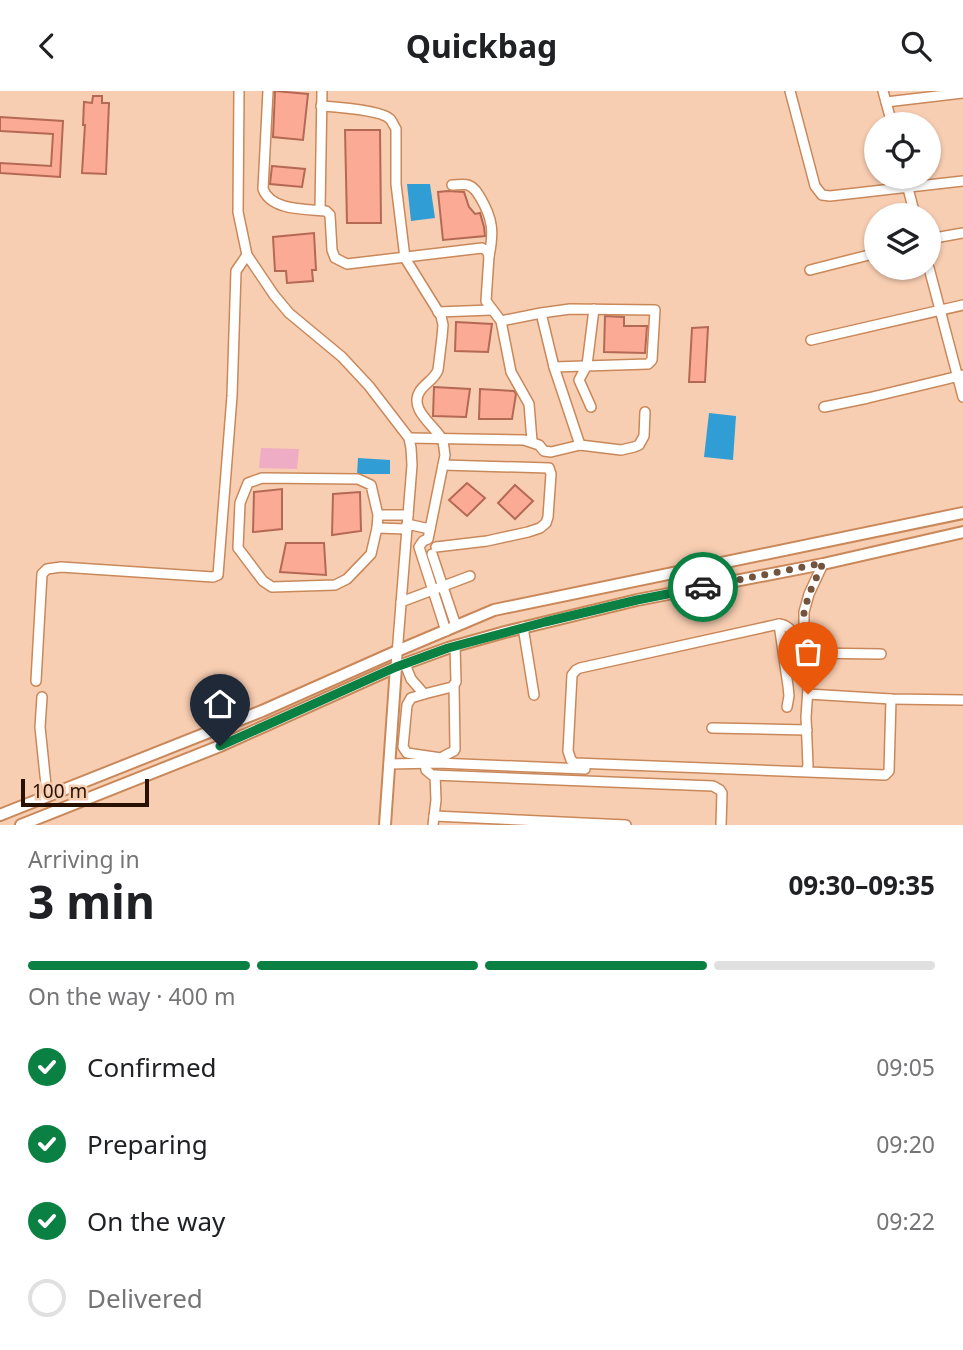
<!DOCTYPE html>
<meta charset="utf-8">
<style>
:root{--surface:#fff;--page:#f6f6f6;--text:#202124;--muted:#757577;--line:#e0e0e0;--accent:#0b8043}
body{margin:0;font-family:"Noto Sans",sans-serif;background:var(--page);color:var(--text);height:100vh;display:flex;flex-direction:column;font-size:26px;white-space:nowrap}
*{box-sizing:border-box;margin:0}
p{font-size:23px;color:var(--muted)}
.icon{flex:none;width:38px;height:38px;fill:none;stroke:currentColor;stroke-width:2;stroke-linecap:round;stroke-linejoin:round}
.map{position:relative;height:734px;overflow:hidden}
.side{display:flex;flex-direction:column;background:var(--surface);flex:1}
.side>*{flex:none}
.tools{position:absolute;left:864px;top:21px;display:grid;gap:14px}
.tools a{display:grid;place-items:center;width:77px;height:77px;border-radius:50%;background:var(--surface);box-shadow:0 2px 5px #0004;font-size:35px}
.scale{position:absolute;left:21px;bottom:18px;width:128px;box-sizing:border-box;padding-left:7px;border:4px solid #291100;border-top:0;font-size:19px;line-height:24px;white-space:nowrap;color:#291100;-webkit-text-stroke:5px #f8ceb2;paint-order:stroke}
.pin{position:absolute;display:grid;place-items:center;width:60px;height:60px;color:#fff;margin:-72px -30px;border-radius:50% 50% 50% 0;rotate:-45deg;box-shadow:0 0 7px #0007}
.pin .icon{rotate:45deg}
.courier{position:absolute;display:grid;place-items:center;width:70px;height:70px;margin:-35px;border:5px solid #0b8043;border-radius:50%;background:#fff;color:#222;box-shadow:0 2px 9px #0007}
.summary em{font-style:normal;font-weight:700}
.summary div{display:flex;flex-direction:column-reverse}
.summary{display:flex;align-items:center;justify-content:space-between;height:119px;padding:0 28px}
h1{font-size:46px;font-weight:700;line-height:52px}
.bar{display:grid;grid-template-columns:repeat(4,1fr);gap:10px 7px;align-content:center;height:84px;padding:0 28px}
.bar i{height:9px;border-radius:5px;background:var(--line)}
.bar .on{background:var(--accent)}
.bar p{grid-column:span 4}
ol{padding:0 28px;list-style:none}
li{display:flex;align-items:center;gap:21px;height:77px}
li p{margin-inline-start:auto}
li .icon{padding:7px;border-radius:50%;background:var(--accent);color:#fff;stroke-width:4}
li:last-child{color:var(--muted)}
li i{width:38px;height:38px;border:4px solid var(--line);border-radius:50%}
header{display:flex;justify-content:space-between;align-items:center;height:91px;padding:0 28px;background:var(--surface);font-size:32px;font-weight:700}
.map>svg:first-child{display:block}
.green{fill:#efacc5}
.water{fill:#309ed5}
.building{fill:#fbaa95;stroke:#b46955;stroke-width:2}
.lines{fill:none;stroke-linecap:round;stroke-linejoin:round}
.minor-casing{stroke:#c9885a;stroke-width:12}
.tertiary-casing{stroke:#c9885a;stroke-width:14}
.minor{stroke:#fff;stroke-width:9}
.tertiary{stroke:#fff;stroke-width:10}
.done{stroke:#71533e;stroke-width:7;stroke-dasharray:0 12.6}
.route{stroke:#0b8043;stroke-width:9}
</style>
<header><svg class="icon" aria-label="back" viewBox="0 0 24 24"><path d="M15 5l-7 7 7 7"/></svg>Quickbag<svg class="icon" aria-label="search" viewBox="0 0 24 24"><circle cx="10" cy="10" r="6"/><path d="M15 15l6 6"/></svg></header>
<div class="map">
<svg width="963" height="734" viewBox="0 0 963 734">
<rect width="100%" height="100%" fill="#f8ceb2"/>
<!-- green -->
<path class="green" d="M261,357L299,358L297,378L259,377Z"/>
<!-- water -->
<g class="water">
<path d="M407,93H430L435,127L411,130Z"/>
<path d="M709,322L736,325L733,369L704,366Z"/>
<path d="M358,367L390,369V383H357Z"/>
</g>
<!-- building -->
<g class="building">
<path d="M275,0L308,3L303,49L273,46Z"/>
<path d="M93,5H102V12H109L106,83L82,82L85,34H83L84,11L92,12Z"/>
<path d="M0,26L63,30L60,86L0,82V72L51,75L53,43L0,40Z"/>
<path d="M345,39H380L381,132H347Z"/>
<path d="M272,75L305,78L302,96L270,93Z"/>
<path d="M448,100L464,101L469,116L475,123L480,122L484,136L485,145L443,149L438,101Z"/>
<path d="M314,142L316,179H312L313,190L287,192L286,180H275L273,146Z"/>
<path d="M605,225L624,226V235H647L645,262L604,261Z"/>
<path d="M456,231L492,233L488,261L455,260Z"/>
<path d="M708,236L705,291H689L692,237Z"/>
<path d="M434,296L470,298L466,326L433,325Z"/>
<path d="M480,298L514,300L516,303L512,328H479Z"/>
<path d="M467,392L485,407L467,425L449,409Z"/>
<path d="M515,394L533,410L515,428L498,412Z"/>
<path d="M282,398V438L253,441L254,401Z"/>
<path d="M360,401L361,440L332,444L333,403Z"/>
<path d="M286,452H324L326,484L280,481Z"/>
</g>
<g class="lines">
<!-- minor casing -->
<g class="minor-casing">
<g id="minor">
<path d="M239,0L238,121L247,164L274,204L289,222L342,266L369,295L409,347L411,357L412,374L396,576"/>
<path d="M268,0L263,98C271,120 306,118 326,120L330,124L332,159L335,167L347,173L482,157L487,160L489,165L486,210L501,230L511,281L529,313L532,350"/>
<path d="M790,0L815,95L822,104L830,105L963,90"/>
<path d="M883,0L892,33"/>
<path d="M886,11L963,2"/>
<path d="M321,15C335,16 381,19 390,28C392,30 394,35 396,38V93L405,167L441,225L443,234L442,246L438,279C434,289 425,292 420,300C408,318 434,334 442,348C444,352 444,359 445,364L428,448L423,450L419,456L446,540"/>
<path d="M905,86L915,124"/>
<path d="M452,94C456,94 464,93 468,94C474,96 477,101 480,106C493,128 494,141 489,165"/>
<path d="M320,119L322,0"/>
<path d="M929,148L963,142"/>
<path d="M929,177L963,306"/>
<path d="M810,179L877,162"/>
<path d="M438,221L491,219"/>
<path d="M501,230L541,222L570,218L655,219L652,269L648,273L554,276L541,222"/>
<path d="M811,249L963,214"/>
<path d="M554,276L580,354"/>
<path d="M591,316L579,289L587,274L594,218"/>
<path d="M824,316L868,307L963,284"/>
<path d="M409,347L524,349L539,354L544,360L551,361L580,354L621,359L634,356L639,354L644,345L645,321"/>
<path d="M378,424L377,437L371,463L347,488L335,494L272,496L263,490L238,457L240,412L248,392L262,387L358,388L371,394L378,424H408"/>
<path d="M407,433L430,438"/>
<path d="M377,437L407,438"/>
<path d="M436,456L487,450L528,441L540,437L546,432L548,426L551,383L549,377L443,374"/>
<path d="M432,463L456,535"/>
<path d="M401,511L470,485"/>
<path d="M779,533L788,595L789,605L787,616"/>
<path d="M523,536L534,604"/>
<path d="M808,556C796,551 793,534 779,533L580,577L576,579L572,584L568,660L571,669L575,672L885,684L889,680L891,608"/>
<path d="M809,562L881,563"/>
<path d="M405,573L411,588L424,603L452,596L456,591L455,555"/>
<path d="M36,590L42,483L47,478L61,476L213,486L218,484L232,305L236,180L247,164"/>
<path d="M424,603L411,607L407,614L403,656L407,662L441,667"/>
<path d="M808,603L891,608L963,609"/>
<path d="M42,606L40,636L47,704"/>
<path d="M712,637L807,639"/>
<path d="M438,671L444,665L454,660L455,658L454,594"/>
<path d="M389,673L437,672L585,678"/>
<path d="M425,673L426,679L432,684L713,695L720,699L722,702L721,734"/>
<path d="M806,680L808,675L806,626L810,569L804,536V521L809,503L823,473"/>
<path d="M434,725L626,734"/>
<path d="M433,734L436,709L435,684"/>
</g>
</g>
<!-- tertiary casing -->
<g class="tertiary-casing">
<g id="tertiary">
<path d="M0,724L262,620L397,560L494,519L963,422"/>
<path d="M21,734L220,655L396,576L448,557L505,541L637,509L823,473L963,441"/>
<path d="M385,734L396,576"/>
</g>
</g>
<!-- minor -->
<use href="#minor" class="minor"/>
<!-- tertiary -->
<use href="#tertiary" class="tertiary"/>
</g>
<g class="lines">
<!-- done -->
<path class="done" d="M703,496L823,472L809,503L804,521V536L810,569L808,603"/>
<!-- route -->
<path class="route" d="M220,655L396,576L448,557L545,531L637,509L703,496"/>
</g>
</svg>
<div class="tools">
<a><svg class="icon" aria-label="locate" viewBox="0 0 24 24"><circle cx="12" cy="12" r="6"/><path d="M12 2v4M12 18v4M2 12h4M18 12h4"/></svg></a>
<a><svg class="icon" aria-label="layers" viewBox="0 0 24 24"><path d="M12 4l9 5-9 5-9-5zM3 14l9 5 9-5"/></svg></a>
</div>
<div class="scale">100 m</div>
<div class="pin" style="left:808px;top:603px;background:#ea580c"><svg class="icon" aria-label="bag" viewBox="0 0 24 24"><path d="M5 8h14l-1 12H6zM9 8a3 3 0 0 1 6 0"/></svg></div>
<div class="pin" style="left:220px;top:655px;background:#1f2937"><svg class="icon" aria-label="home" viewBox="0 0 24 24"><path d="M3 11l9-7 9 7M6 9v11h12V9"/></svg></div>
<div class="courier" style="left:703px;top:496px"><svg class="icon" aria-label="car" viewBox="0 0 24 24"><path d="M5 17H2v-5l4-1 3-4h7l3 4 3 1v5h-3M9 17h6M6 11h13"/><circle cx="7" cy="17" r="2"/><circle cx="17" cy="17" r="2"/></svg></div>
</div>
<section class="side">
<div class="summary"><div><h1>3 min</h1><p>Arriving in</p></div><em>09:30–09:35</em></div>
<div class="bar"><i class="on"></i><i class="on"></i><i class="on"></i><i></i><p>On the way · 400 m</p></div>
<ol>
<li><svg class="icon" aria-label="check" viewBox="0 0 24 24"><path d="M5 12l5 5 9-10"/></svg>Confirmed<p>09:05</p></li>
<li><svg class="icon" aria-label="check" viewBox="0 0 24 24"><path d="M5 12l5 5 9-10"/></svg>Preparing<p>09:20</p></li>
<li><svg class="icon" aria-label="check" viewBox="0 0 24 24"><path d="M5 12l5 5 9-10"/></svg>On the way<p>09:22</p></li>
<li><i></i>Delivered</li>
</ol>
</section>
